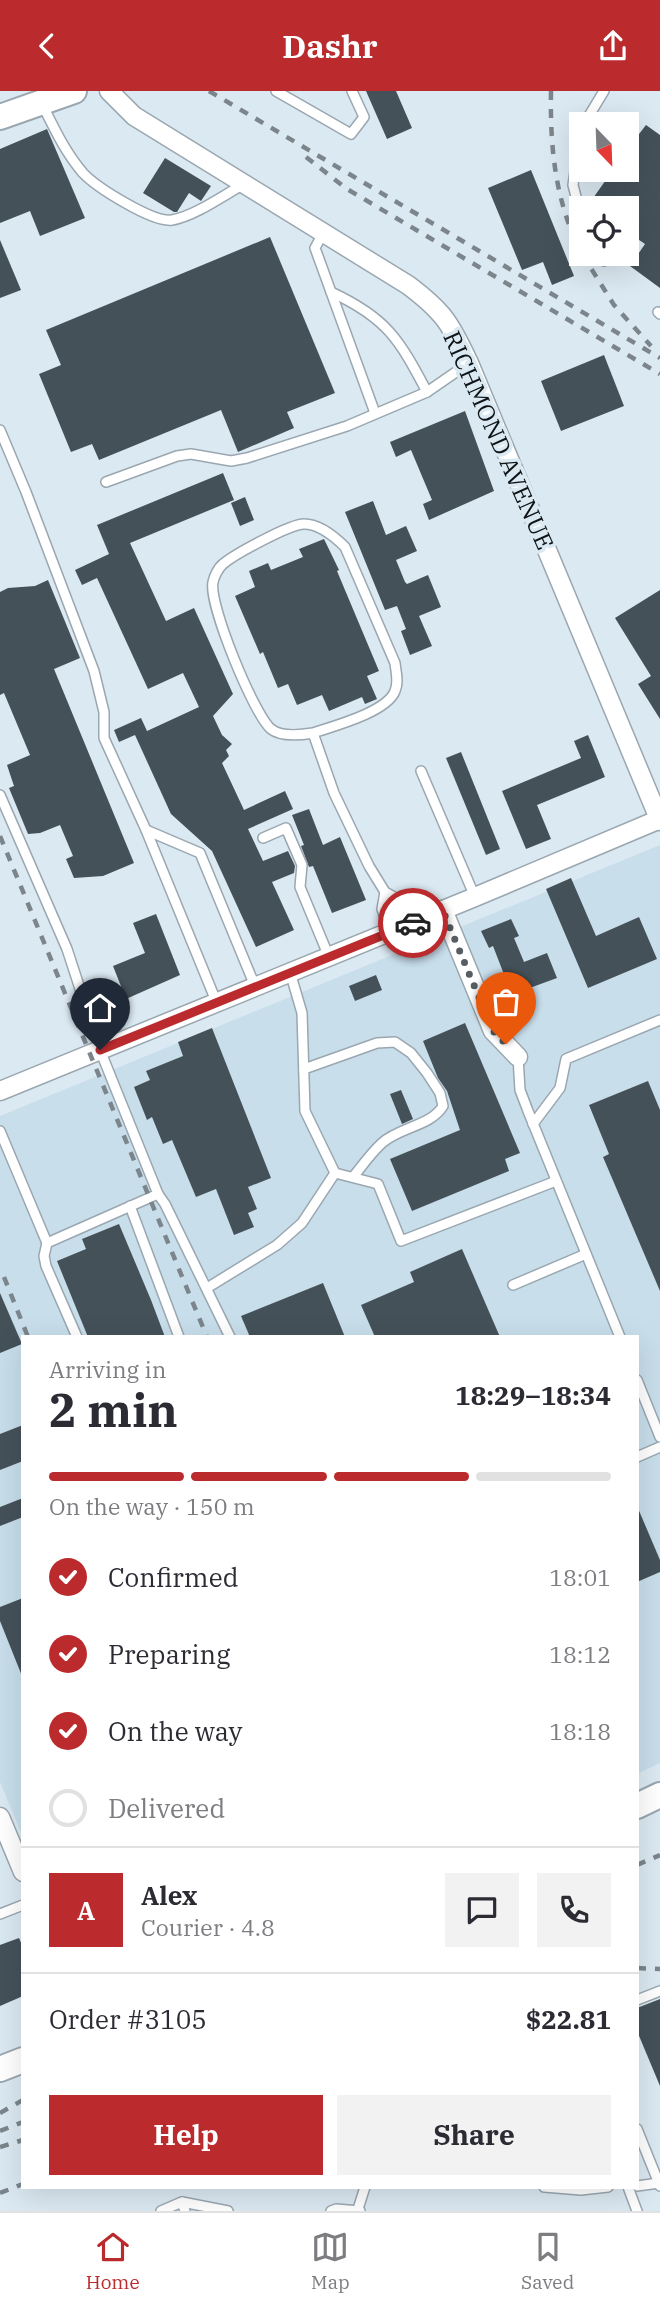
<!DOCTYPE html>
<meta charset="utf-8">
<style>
:root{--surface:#fff;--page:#f2f2f3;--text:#2b2b33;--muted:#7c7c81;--line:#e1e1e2;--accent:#bb2b2e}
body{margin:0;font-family:"IBM Plex Serif",serif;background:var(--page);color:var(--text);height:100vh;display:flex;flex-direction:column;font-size:26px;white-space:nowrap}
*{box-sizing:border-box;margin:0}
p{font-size:23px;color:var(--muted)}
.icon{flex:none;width:38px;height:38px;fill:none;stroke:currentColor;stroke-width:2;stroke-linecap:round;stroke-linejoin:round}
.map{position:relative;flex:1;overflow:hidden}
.sheet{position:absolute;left:21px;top:1244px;width:618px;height:854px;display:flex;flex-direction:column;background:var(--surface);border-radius:0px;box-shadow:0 7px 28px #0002}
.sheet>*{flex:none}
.needle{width:46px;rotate:157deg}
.tools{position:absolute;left:569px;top:21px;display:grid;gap:14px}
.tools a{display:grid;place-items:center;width:70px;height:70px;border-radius:0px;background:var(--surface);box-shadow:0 7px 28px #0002;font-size:35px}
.pin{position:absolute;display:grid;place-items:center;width:60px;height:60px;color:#fff;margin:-72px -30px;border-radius:50% 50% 50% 0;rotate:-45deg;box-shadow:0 0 7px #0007}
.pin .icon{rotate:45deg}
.courier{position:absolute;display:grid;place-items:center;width:70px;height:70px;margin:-35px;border:5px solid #bb2b2e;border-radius:50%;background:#fff;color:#222;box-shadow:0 2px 9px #0007}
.summary em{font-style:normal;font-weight:800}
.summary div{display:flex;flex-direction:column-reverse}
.summary{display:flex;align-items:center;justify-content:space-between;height:119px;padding:0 28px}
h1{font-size:46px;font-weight:800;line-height:52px}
.bar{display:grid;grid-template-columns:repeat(4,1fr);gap:10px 7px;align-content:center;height:84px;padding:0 28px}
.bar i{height:9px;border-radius:5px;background:var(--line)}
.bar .selected{background:var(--accent)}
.bar p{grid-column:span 4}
.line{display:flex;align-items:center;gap:18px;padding:0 28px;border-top:2px solid var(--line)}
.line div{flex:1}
.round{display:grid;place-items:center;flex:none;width:74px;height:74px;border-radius:0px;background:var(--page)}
ol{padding:0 28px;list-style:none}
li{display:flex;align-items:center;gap:21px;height:77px}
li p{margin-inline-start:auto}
li .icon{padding:7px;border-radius:50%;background:var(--accent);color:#fff;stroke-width:4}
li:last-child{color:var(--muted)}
li i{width:38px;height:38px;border:4px solid var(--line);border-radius:50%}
.primary-button{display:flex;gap:14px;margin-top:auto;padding:14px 28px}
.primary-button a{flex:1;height:80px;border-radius:0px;background:var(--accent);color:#fff;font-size:28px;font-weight:800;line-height:80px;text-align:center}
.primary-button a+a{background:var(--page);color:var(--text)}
header{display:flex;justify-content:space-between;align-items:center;height:91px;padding:0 28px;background:var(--accent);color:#fff;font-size:32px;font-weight:800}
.tabs{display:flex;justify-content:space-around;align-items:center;height:98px;border-top:2px solid var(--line);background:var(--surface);font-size:19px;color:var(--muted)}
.tabs a{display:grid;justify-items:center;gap:4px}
.tabs .selected{color:var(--accent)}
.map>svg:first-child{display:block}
.built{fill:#c8deeb}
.building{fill:#455159}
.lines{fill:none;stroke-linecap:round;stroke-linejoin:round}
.service-casing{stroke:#9aa7b0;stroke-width:12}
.minor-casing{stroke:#9aa7b0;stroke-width:21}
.secondary-casing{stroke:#9aa7b0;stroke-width:28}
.service{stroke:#fff;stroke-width:9}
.minor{stroke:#fff;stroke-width:18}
.secondary{stroke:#fff;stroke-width:24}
.rail{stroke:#7b858b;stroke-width:4.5;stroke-dasharray:9 9;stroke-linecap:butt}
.done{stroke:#565e63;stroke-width:7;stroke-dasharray:0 12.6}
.route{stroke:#bb2b2e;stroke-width:9}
.labels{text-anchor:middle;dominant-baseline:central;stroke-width:7;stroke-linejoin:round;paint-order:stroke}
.street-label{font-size:24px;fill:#0e1316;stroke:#dbe9f2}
</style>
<header><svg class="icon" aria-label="back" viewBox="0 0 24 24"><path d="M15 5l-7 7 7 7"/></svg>Dashr<svg class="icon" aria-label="share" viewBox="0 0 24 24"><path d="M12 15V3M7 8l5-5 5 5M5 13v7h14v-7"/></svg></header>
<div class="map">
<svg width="660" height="2120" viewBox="0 0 660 2120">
<rect width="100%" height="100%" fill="#dbe9f2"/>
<!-- built -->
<path class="built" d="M660,754V1672L637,1683V1246H23V1746L0,1691V1025Z"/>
<!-- building -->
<g class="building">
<path d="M366,0H396L412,37L387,48Z"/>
<path d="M646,34L660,44V197L630,175L645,153L626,140V117H586L613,79H626V60Z"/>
<path d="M47,38L85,127L40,145L30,120L0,132V58Z"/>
<path d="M165,67L211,95L201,110L189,102L177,121H174L143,102Z"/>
<path d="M531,79L574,185L552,194L543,171L522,179L488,97Z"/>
<path d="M270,146L335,302L287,321L294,337L238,361L221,319L99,369L92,353L71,361L39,283L61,274L46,239Z"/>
<path d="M0,149L21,199L0,207Z"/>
<path d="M604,264L624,315L561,340L541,290Z"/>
<path d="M465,320L494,400L429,429L423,413L432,409L411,359L396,366L390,351Z"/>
<path d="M223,382L234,409L130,452L166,530L194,517L233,603L213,625L222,644L232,653L226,659L229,665L222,672L244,719L285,700L293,718L248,738L263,770L288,760L295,775L294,782L272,791L294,839L256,856L212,760L171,723L135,644L119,651L114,639L141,627L147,640L199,616L183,582L148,598L97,487L82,494L75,479L109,463L97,434Z"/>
<path d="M245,406L254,429L240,435L231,412Z"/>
<path d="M373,410L386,444L406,435L417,460L396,469L405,491L407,493L428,484L441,516L419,525L432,555L410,564L401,540L406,538L397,515L385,519L345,421Z"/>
<path d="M324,448L339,479L337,480L379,580L367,585L377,608L365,613L362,606L329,620L322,604L297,614L288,593L278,597L263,561L260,563L235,505L255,496L249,480L268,472L271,479L303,466L299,458Z"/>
<path d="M48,489L80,567L54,578L134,772L103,785L74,787L66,768L73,765L60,734L40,742L28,743L9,697L14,695L7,674L30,664L4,602L0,604V501L8,497L35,495Z"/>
<path d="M660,499V628L638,593L651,585L615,527Z"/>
<path d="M588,644L605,686L537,714L551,748L526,758L502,700L581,667L574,650Z"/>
<path d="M461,661L500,758L486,764L446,667Z"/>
<path d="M309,718L323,754L340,746L366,809L332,822L313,775L309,776L301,755L304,754L292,724Z"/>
<path d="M571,787L596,845L639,826L657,868L588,897L546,798Z"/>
<path d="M156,823L180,884L126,908L113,875L145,862L133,832Z"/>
<path d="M511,828L519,845L514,847L524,871L547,862L557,887L516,902L510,884L505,886L493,855L489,857L481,840Z"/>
<path d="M376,884L382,899L355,910L349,895Z"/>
<path d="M465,932L520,1062L505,1068L509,1080L412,1120L390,1068L460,1039L447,1000L438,987L423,950Z"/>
<path d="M212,937L271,1087L248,1096L257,1118L248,1122L254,1136L234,1144L216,1098L196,1106L172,1049L163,1053L152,1026L147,1029L134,996L150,989L146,980L183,965L178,951Z"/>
<path d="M648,990L660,1019V1200L603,1066L609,1063L589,1014Z"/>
<path d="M401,999L413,1028L402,1033L390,1003Z"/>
<path d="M119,1133L151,1209L165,1246H88L57,1170L86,1158L82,1148Z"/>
<path d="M462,1158L500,1246H375L361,1214L414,1191L410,1181Z"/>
<path d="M323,1192L345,1246H250L241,1225Z"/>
<path d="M0,1202L22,1253L0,1262Z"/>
<path d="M23,1334V1370L0,1379V1343Z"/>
<path d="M23,1407V1426L0,1435V1416Z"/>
<path d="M637,1415L660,1469V1481L637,1491Z"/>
<path d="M23,1507V1585H22L0,1530V1516Z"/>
<path d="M19,1847L23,1856V1905L0,1915V1854Z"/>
<path d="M660,1908V1995L637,1940V1917Z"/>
</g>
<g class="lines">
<!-- service casing -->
<g class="service-casing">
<g id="service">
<path d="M276,0L351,43L364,26L352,0"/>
<path d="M42,13C54,37 65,61 83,82C96,96 153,132 172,129C195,125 224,104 244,93"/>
<path d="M584,33L604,0"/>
<path d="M581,38L573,94L581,125"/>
<path d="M323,142L315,157L375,322"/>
<path d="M600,163L604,170"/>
<path d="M331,201C387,227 399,248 427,301"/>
<path d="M658,221L660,223"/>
<path d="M0,339L26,401L94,580L104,621V647L146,739"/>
<path d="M106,391L177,365L191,363L231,370L247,367L347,335L427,301L469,272"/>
<path d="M313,642C301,644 281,646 271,638C254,624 208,512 213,491C214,486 218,477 223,473C235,463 290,433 304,433C319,433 335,446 345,456L395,572C396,582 399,591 395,600C387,621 334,635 313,642L334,702L369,775L385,801L401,810L411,832"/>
<path d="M421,680L475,806"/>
<path d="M0,704L67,858L100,959L158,1103L47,1152L0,1040"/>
<path d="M263,747L286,737L302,774L300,796L329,866"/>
<path d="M385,801L382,818L390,841"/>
<path d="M290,881L302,922L305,1020L335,1082L378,1093L401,1150L556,1090"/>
<path d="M216,910L146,739L200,762L255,895"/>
<path d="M518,966L520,999L528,1020L620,1246"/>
<path d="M304,978L377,952L395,951L411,962L427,982L440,1002L443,1015C431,1035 400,1036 382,1052C371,1062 362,1075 353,1086"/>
<path d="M533,1033L560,997L566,968L660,929"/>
<path d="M158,1103L165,1113L230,1246"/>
<path d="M130,1115L179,1246"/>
<path d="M47,1152L44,1165L46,1175L77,1246"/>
<path d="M513,1194L586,1163"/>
<path d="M207,1197L277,1154L302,1132L335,1082"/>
<path d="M637,1289L660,1346"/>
<path d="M637,1366L660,1356"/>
<path d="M0,1823L23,1814"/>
<path d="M637,1909L660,1900"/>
<path d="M637,2038L660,2095"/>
<path d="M637,2095L659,2092"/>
<path d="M544,2096L581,2099L608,2096"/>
<path d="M628,2096L637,2120"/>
<path d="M182,2111L228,2120"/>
<path d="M358,2118L365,2096"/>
<path d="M161,2120L182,2111L185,2120"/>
<path d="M331,2120L336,2118L360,2120"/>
</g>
</g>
<!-- minor casing -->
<g class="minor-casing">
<g id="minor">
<path d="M109,0L134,25L408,194C444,221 450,232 469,272L660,730"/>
<path d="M443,819L493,940L518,966"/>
<path d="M0,1000L475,806L660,728"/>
<path d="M0,1726L23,1781"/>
</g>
</g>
<!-- secondary casing -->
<g class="secondary-casing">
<g id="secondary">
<path d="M0,26L74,0"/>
<path d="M637,1715L660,1704"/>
<path d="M0,1978L23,1969"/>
</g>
</g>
<!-- service -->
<use href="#service" class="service"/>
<!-- minor -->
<use href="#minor" class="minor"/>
<!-- secondary -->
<use href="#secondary" class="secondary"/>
<!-- rail -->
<g class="rail">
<path d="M209,0L660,267"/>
<path d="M551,0C550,56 555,110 581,161"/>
<path d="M306,66L347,98L660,283"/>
<path d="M582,163L614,214L651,255"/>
<path d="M0,745L207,1246"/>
<path d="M4,1186L28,1246"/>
<path d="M637,1774L660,1764"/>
<path d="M637,1877L660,1878"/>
<path d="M0,2022L23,2009"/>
<path d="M0,2040L23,2031"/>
<path d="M0,2056L23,2049"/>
<path d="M0,2102L23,2093"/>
</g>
</g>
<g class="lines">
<!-- done -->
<path class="done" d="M413,832L443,820L493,940L506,953"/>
<!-- route -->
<path class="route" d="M100,959L413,832"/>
</g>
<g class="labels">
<!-- street labels -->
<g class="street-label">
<text transform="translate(499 349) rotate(66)">RICHMOND AVENUE</text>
</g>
</g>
</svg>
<div class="tools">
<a><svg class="needle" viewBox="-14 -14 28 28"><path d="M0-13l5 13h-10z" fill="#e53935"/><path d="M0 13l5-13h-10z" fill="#7c7c81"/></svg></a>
<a><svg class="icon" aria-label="locate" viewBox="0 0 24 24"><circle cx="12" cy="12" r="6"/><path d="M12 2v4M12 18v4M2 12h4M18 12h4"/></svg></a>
</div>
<div class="pin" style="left:506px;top:953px;background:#ea580c"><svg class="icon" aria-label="bag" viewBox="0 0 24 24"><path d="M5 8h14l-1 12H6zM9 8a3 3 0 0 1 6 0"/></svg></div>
<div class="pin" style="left:100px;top:959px;background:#1f2937"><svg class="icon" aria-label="home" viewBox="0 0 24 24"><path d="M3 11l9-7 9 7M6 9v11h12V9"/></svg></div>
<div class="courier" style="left:413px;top:832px"><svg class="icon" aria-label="car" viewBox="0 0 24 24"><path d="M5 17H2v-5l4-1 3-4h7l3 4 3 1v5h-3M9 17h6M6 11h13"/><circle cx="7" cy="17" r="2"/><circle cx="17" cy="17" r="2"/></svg></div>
<section class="sheet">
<div class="summary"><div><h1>2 min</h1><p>Arriving in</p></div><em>18:29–18:34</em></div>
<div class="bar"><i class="selected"></i><i class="selected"></i><i class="selected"></i><i></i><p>On the way · 150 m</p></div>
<ol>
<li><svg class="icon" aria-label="check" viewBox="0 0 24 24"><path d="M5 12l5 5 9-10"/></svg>Confirmed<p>18:01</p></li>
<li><svg class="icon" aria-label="check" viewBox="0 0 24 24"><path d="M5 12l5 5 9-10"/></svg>Preparing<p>18:12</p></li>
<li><svg class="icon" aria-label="check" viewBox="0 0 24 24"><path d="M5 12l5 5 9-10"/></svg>On the way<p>18:18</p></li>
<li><i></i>Delivered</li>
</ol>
<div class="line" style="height:126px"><b class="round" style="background:var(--accent);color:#fff">A</b><div><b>Alex</b><p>Courier · 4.8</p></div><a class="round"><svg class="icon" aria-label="chat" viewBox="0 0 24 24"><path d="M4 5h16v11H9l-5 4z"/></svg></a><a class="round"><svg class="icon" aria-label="phone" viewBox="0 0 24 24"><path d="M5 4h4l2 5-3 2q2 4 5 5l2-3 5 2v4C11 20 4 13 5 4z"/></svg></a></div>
<div class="line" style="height:91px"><div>Order #3105</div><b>$22.81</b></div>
<div class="primary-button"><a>Help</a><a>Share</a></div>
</section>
</div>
<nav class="tabs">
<a class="selected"><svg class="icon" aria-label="home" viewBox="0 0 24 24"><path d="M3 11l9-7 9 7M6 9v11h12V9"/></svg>Home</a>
<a><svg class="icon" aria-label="map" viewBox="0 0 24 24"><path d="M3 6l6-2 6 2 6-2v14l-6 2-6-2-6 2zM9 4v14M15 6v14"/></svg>Map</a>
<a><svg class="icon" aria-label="saved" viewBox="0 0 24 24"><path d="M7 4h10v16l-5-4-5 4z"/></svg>Saved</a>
</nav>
